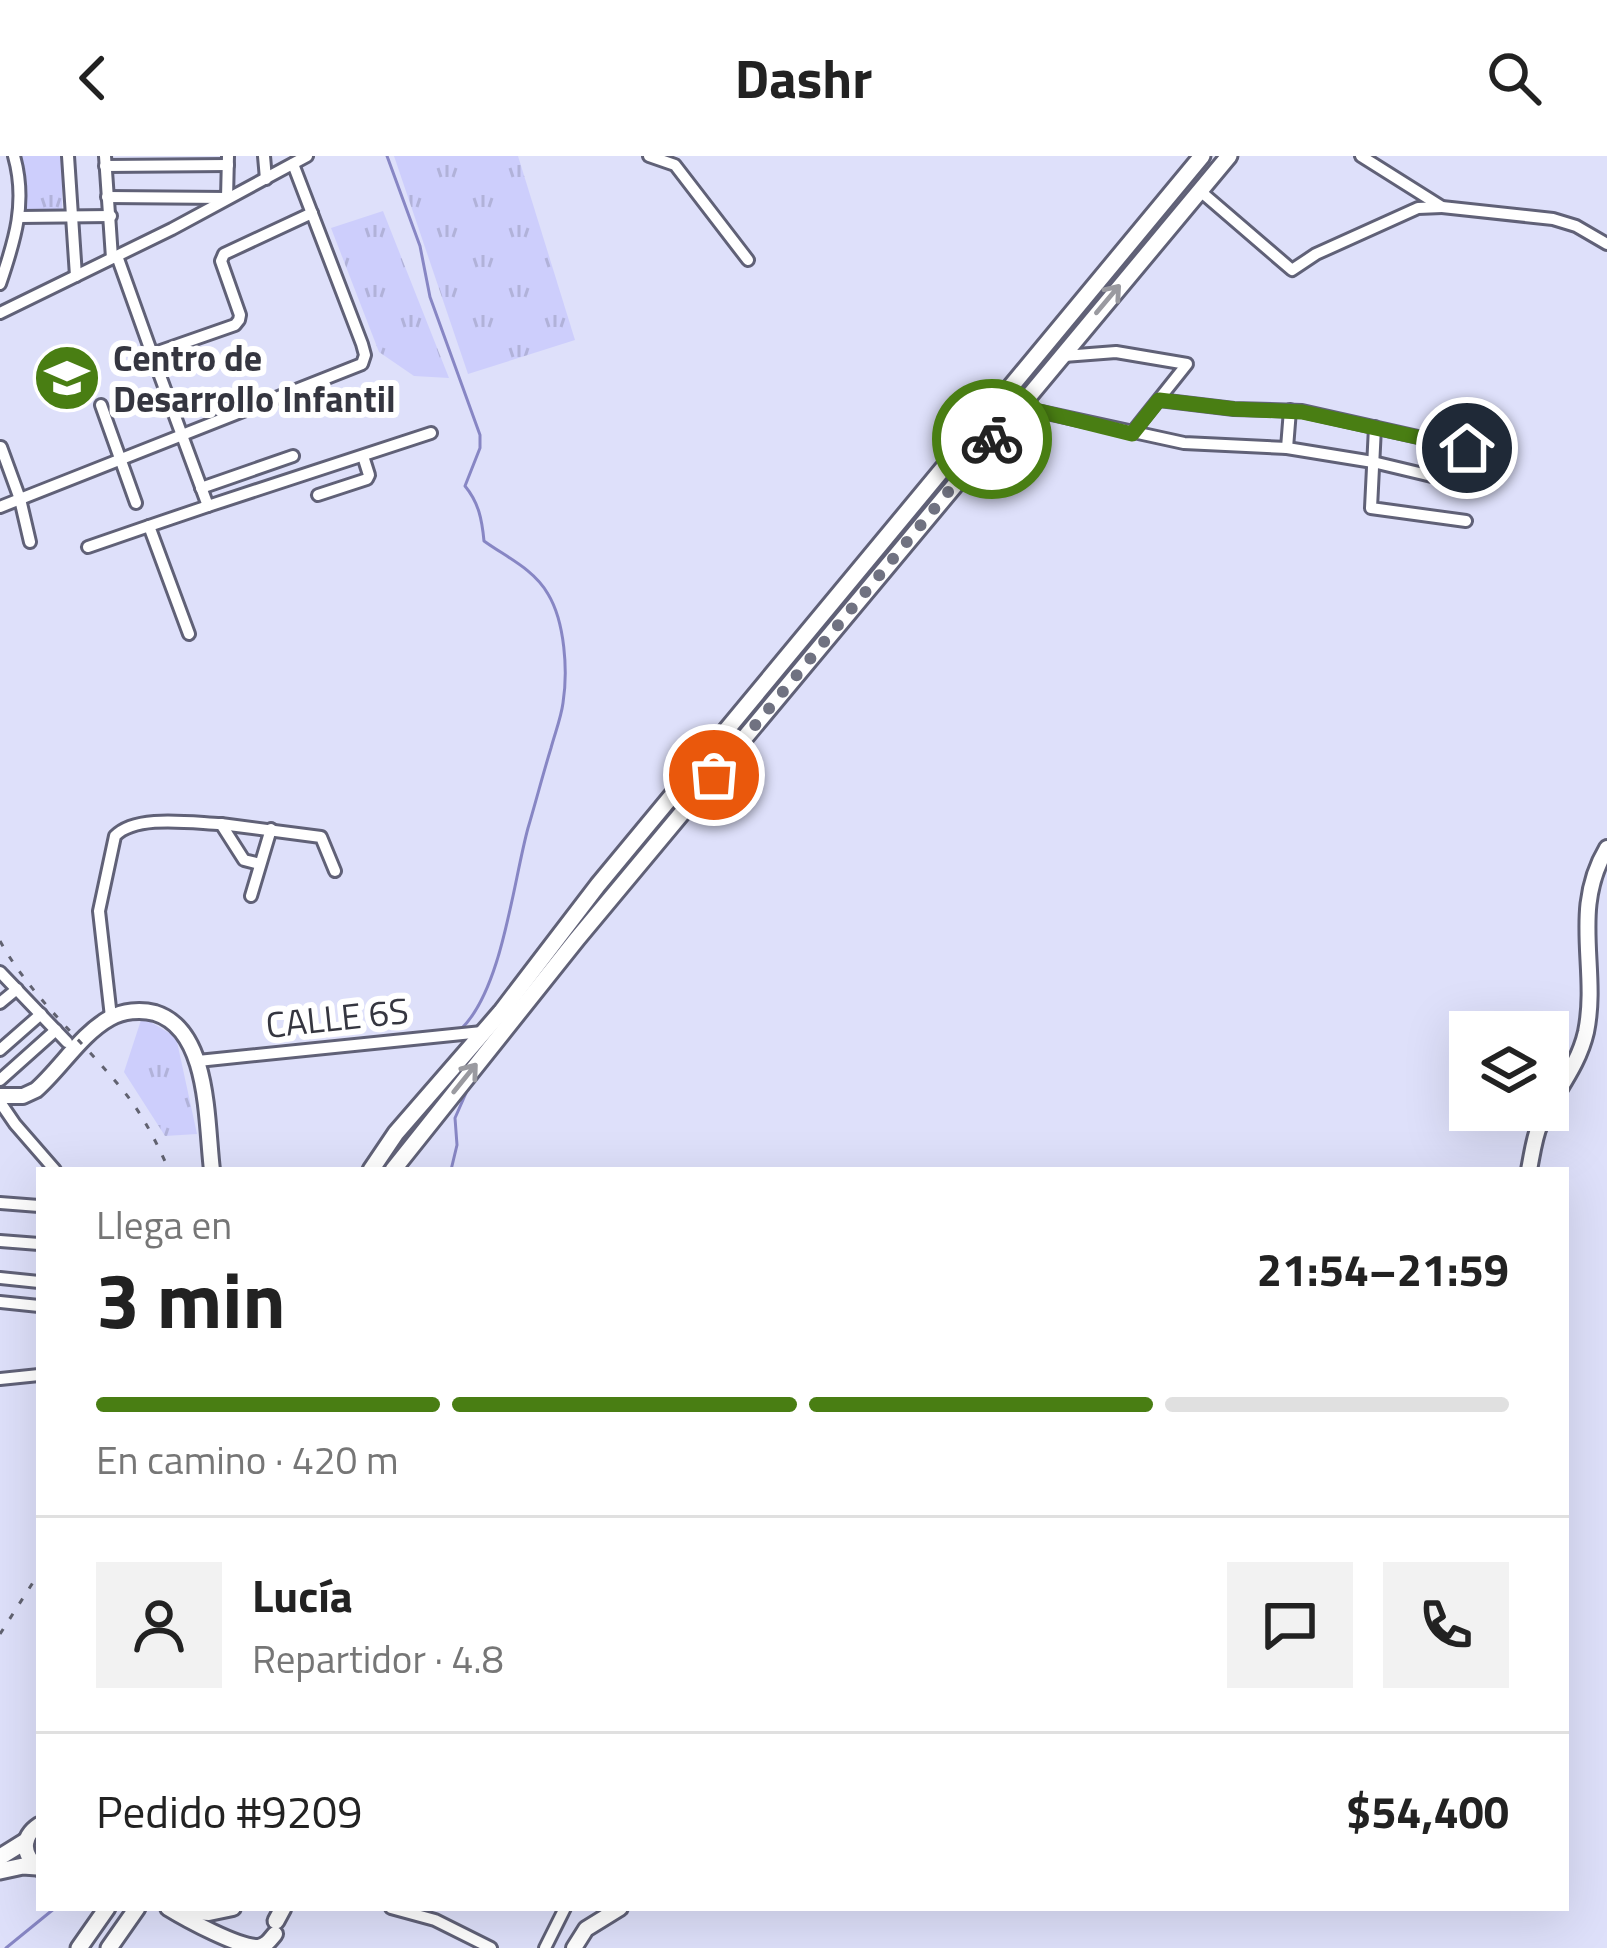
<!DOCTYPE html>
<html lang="es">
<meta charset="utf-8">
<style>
:root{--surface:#fff;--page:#f2f2f2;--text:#222;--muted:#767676;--line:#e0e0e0;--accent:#497e13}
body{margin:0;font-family:"Titillium Web",sans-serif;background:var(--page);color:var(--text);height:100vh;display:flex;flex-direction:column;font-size:45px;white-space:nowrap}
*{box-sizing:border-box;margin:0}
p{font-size:39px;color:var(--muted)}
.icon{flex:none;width:66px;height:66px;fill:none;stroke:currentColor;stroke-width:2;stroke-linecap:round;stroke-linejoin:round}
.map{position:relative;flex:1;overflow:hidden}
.drawer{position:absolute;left:36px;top:1011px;width:1533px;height:744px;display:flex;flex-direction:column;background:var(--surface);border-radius:0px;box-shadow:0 12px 48px #0002}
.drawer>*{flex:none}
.controls{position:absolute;left:1449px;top:855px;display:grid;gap:24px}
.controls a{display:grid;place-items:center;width:120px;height:120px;border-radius:0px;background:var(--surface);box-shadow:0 12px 48px #0002;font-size:60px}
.pin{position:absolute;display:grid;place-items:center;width:102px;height:102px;color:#fff;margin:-51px;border:6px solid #fff;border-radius:50%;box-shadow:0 3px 12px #0007}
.courier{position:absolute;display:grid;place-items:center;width:120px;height:120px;margin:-60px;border:9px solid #497e13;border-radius:50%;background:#fff;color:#222;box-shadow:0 3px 15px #0007}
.overview em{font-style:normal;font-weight:700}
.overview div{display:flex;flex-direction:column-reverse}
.overview{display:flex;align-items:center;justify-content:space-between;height:204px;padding:0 60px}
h1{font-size:78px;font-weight:700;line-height:90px}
.bar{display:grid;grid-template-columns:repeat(4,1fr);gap:18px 12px;align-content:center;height:144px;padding:0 60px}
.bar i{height:15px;border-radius:9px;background:var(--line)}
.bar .on{background:var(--accent)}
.bar p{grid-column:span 4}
.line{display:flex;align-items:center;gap:30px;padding:0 60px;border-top:3px solid var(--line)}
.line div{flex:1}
.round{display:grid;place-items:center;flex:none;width:126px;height:126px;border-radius:0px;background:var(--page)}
header{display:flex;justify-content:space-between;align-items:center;height:156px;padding:0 60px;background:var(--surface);font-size:54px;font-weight:700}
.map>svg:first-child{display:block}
.grass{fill:url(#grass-tufts)}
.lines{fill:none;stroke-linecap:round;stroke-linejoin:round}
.stream{stroke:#8786c4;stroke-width:3}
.minor-casing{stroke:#606177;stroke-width:16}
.major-casing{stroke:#606177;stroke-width:20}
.highway-casing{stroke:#606177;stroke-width:21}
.minor{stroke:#fff;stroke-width:10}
.major{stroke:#fff;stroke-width:14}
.highway{stroke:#fff;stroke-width:15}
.rail{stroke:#616270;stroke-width:3;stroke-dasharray:6 12;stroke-linecap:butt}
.oneway{stroke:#9a9aa0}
.done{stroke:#707281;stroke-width:12;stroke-dasharray:0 21.6}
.route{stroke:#497e13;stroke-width:15}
.labels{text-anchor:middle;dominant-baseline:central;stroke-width:12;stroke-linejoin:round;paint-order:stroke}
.poi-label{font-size:36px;font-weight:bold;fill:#353640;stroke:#fff;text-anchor:start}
.street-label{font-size:36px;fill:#353640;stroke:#fff}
</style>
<header><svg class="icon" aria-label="back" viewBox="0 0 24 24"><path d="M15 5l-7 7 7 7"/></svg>Dashr<svg class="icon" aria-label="search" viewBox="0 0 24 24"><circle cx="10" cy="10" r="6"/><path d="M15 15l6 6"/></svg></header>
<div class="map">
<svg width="1607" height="1792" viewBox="0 0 1607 1792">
<defs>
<pattern id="grass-tufts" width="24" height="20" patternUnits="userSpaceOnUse" patternTransform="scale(3)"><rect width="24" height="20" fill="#cdcefc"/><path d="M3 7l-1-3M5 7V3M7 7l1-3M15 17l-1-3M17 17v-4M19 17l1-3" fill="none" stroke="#b1b2d9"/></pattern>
</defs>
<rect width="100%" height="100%" fill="#dee0fa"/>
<!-- grass -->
<g class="grass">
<path d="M15,0H62V54L19,56Z"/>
<path d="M394,0H518L575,184L468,218Z"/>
<path d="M383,55L449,222L414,220L379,196L331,72Z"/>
<path d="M142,861L176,881L197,978L165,980L124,916Z"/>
</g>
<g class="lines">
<!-- stream -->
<g class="stream">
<path d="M387,0L420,90L430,141L480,279V292L465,330C479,347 482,364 484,385C506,401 534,413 548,438C565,466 568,515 563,547C561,562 555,577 551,592C543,618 536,645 528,672C513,727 502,834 461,873"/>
<path d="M451,1014L457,989L455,962L466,937"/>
<path d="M6,1792L55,1752"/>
</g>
<!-- minor casing -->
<g class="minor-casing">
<g id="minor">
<path d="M68,0L76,120"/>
<path d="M105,0L112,102"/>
<path d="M264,0L266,23"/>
<path d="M649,0L675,9L748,104"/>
<path d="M1361,0L1442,51L1553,63L1576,70L1607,88"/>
<path d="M105,10L228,9"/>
<path d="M1199,34L1292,114L1316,98L1418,52L1442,51"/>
<path d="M107,41L227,42L228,0"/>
<path d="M19,61L111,60"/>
<path d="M117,100L152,198L235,169L239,164L240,159L221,105L224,98L312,57"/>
<path d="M0,128C15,84 27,46 14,0"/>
<path d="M0,157L172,73L307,0"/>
<path d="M152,198L208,350L149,370L189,478"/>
<path d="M1064,200L1116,196L1187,208L1132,277"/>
<path d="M1159,244L1234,253L1302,255L1467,292"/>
<path d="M101,249L136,347"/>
<path d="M1019,251L1184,287L1287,292L1373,306L1461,327"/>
<path d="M1375,271L1371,352L1466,365"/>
<path d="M1,291L20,343L30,386"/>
<path d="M1287,292L1290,254"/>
<path d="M201,332L293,300"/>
<path d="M318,339L367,323L369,319L363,300"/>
<path d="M208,350L431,277"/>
<path d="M0,351L362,208L365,199L362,188L293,8"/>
<path d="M88,391L149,370"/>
<path d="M221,668L321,681L335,715"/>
<path d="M251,740L271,673"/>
<path d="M0,816L67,886"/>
<path d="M0,847L17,833"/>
<path d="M111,861L99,755L115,680C136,658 192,667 221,668L244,704L260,708"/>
<path d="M0,894L41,858"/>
<path d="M198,905L482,876"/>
<path d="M0,924L56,874"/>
<path d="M0,946L15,968L55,1014"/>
<path d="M0,1047L39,1050"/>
<path d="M0,1085L39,1088"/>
<path d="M0,1122L39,1126"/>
<path d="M0,1146L39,1150"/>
<path d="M0,1223L39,1219"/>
<path d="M391,1752L435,1764L491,1792"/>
<path d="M545,1792L565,1752"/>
</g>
</g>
<!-- major casing -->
<g class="major-casing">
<g id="major">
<path d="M0,940H23L36,934C61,912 81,878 110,862C123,855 140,853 155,857C210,874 206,966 212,1014"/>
<path d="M1529,1014C1532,999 1534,982 1540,968C1555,936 1578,911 1586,876C1599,812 1570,754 1607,692"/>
<path d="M39,1669C21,1681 22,1699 39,1712"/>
<path d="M168,1752C186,1763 239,1792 259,1791C268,1788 269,1785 275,1778"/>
<path d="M179,1755L209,1757L233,1752"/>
<path d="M574,1792L586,1773L620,1752"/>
</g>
</g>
<!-- highway casing -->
<g class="highway-casing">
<g id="highway">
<path d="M371,1014L396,977L501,856L598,729L1202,0"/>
<path d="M393,1014L577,783L1229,0"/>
<path d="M0,1701L26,1685"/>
<path d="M0,1715L23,1710L37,1711"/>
<path d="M276,1765L283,1752"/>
<path d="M79,1792L107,1752"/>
<path d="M109,1792L137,1752"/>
</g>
</g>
<!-- minor -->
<use href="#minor" class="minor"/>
<!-- major -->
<use href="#major" class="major"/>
<!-- highway -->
<use href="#highway" class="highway"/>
<!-- rail -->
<g class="rail">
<path d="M0,785C31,841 81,883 121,932C142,957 156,985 169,1014"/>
<path d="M0,1478L39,1417"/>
</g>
</g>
<!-- one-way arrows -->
<defs><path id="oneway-shaft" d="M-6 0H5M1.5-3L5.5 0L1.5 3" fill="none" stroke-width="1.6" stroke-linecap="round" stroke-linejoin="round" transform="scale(3)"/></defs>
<g class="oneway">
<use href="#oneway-shaft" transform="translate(1108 143) rotate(-50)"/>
<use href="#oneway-shaft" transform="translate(465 922) rotate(-51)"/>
</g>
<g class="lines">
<!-- done -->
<path class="done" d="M714,619L992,283"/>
<!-- route -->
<path class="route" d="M992,283L1019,250L1132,278L1159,244L1234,253L1302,256L1467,292"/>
</g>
<!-- icons -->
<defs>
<g id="school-disc" transform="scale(3.45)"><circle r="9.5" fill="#497e13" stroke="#fff"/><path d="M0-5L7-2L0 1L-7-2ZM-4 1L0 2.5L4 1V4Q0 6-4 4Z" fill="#fff"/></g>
</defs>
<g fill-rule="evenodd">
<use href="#school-disc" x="67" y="222"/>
</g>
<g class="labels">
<!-- poi labels -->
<g class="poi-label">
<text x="113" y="201">Centro de<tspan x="113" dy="41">Desarrollo Infantil</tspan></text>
</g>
<!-- street labels -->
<g class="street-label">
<text transform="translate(337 861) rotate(-6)">CALLE 6S</text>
</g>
</g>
</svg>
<div class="controls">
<a><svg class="icon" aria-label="layers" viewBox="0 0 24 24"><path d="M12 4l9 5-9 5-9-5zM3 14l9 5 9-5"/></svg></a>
</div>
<div class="pin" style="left:714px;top:619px;background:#ea580c"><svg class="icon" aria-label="bag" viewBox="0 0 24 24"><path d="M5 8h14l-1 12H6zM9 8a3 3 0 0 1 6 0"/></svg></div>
<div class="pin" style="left:1467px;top:292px;background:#1f2937"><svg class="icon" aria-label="home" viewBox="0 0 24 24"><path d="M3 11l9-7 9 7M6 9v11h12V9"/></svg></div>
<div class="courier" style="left:992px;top:283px"><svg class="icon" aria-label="bike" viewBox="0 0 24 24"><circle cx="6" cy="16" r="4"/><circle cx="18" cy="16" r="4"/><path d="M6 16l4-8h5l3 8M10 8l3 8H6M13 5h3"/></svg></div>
<section class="drawer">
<div class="overview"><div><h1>3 min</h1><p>Llega en</p></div><em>21:54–21:59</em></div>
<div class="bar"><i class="on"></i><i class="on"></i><i class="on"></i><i></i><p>En camino · 420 m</p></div>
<div class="line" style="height:216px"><a class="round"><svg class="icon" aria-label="person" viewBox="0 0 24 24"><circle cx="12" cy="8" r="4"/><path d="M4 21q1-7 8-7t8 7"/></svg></a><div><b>Lucía</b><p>Repartidor · 4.8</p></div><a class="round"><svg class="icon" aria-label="chat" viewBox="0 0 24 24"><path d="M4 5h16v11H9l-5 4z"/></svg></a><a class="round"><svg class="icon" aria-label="phone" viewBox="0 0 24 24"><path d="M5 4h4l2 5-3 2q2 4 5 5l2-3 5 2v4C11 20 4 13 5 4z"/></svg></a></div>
<div class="line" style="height:156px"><div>Pedido #9209</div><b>$54,400</b></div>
</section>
</div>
